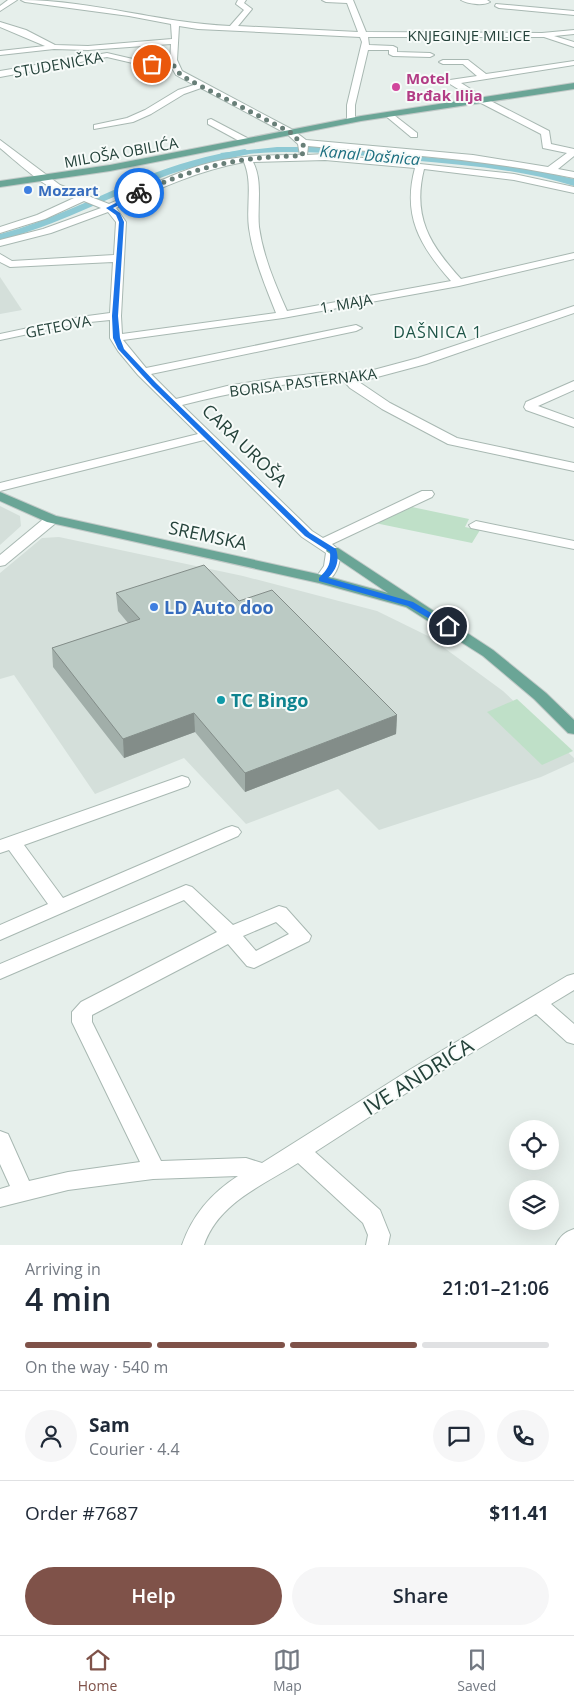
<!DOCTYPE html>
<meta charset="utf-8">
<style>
:root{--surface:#fff;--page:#f6f6f7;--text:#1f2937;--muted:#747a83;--line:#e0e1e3;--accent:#7f5249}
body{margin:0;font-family:"Open Sans",sans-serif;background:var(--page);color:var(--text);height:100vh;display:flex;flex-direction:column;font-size:19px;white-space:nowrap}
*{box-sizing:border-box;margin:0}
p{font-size:16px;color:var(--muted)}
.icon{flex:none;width:28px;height:28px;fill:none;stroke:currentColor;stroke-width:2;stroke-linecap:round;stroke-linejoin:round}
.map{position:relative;height:1245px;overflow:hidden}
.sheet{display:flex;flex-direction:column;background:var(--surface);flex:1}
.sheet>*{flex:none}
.buttons{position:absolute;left:509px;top:1120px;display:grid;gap:10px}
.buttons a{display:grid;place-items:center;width:50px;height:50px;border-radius:50%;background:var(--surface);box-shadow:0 5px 20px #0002;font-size:25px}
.pin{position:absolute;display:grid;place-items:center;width:42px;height:42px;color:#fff;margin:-21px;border:2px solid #fff;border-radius:50%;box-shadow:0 1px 5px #0007}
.courier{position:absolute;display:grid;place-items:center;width:50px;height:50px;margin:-25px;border:4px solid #1a73e8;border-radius:50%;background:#fff;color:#222;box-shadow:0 1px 6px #0007}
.headline em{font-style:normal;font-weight:600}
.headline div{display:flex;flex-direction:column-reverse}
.headline{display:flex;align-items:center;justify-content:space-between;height:85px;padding:0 25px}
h1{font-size:32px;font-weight:600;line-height:38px}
.bar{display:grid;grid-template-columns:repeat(4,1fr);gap:8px 5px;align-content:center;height:60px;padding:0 25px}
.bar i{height:6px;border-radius:4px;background:var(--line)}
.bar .on{background:var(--accent)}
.bar p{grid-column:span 4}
.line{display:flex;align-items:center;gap:12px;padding:0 25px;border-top:1px solid var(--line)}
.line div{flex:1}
.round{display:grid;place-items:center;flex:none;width:52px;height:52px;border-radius:26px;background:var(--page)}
.button{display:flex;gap:10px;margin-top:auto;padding:10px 25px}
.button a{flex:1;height:58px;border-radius:30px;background:var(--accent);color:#fff;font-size:20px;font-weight:600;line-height:58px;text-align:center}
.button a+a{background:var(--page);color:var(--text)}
.tabs{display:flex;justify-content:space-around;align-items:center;height:70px;border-top:1px solid var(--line);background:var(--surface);font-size:14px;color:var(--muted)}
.tabs a{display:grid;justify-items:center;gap:2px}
.tabs .on{color:var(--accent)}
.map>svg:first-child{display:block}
.built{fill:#d4dfda}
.green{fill:#bfe0c8}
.water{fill:#8ec9d4}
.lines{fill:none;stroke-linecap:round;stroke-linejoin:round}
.canal{fill:#8ec9d4;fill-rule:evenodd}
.minor-casing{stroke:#a8b8b2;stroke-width:2}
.major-casing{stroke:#c2cac8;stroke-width:2}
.minor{fill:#fff;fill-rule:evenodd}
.major{fill:#6aa596;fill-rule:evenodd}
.wall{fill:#a1aea9}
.shaded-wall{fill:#838d89}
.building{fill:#bbcac4;stroke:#838d89}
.route{fill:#1a73e8}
.done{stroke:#687f78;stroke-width:5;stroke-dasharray:0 9}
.hotel-dot{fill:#d1479c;stroke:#f7fbf9;stroke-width:2}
.shop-dot{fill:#3f7fe0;stroke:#f7fbf9;stroke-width:2}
.culture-dot{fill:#0f9aa8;stroke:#f7fbf9;stroke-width:2}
.labels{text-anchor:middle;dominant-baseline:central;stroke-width:4;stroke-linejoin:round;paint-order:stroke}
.far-street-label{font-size:15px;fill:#24423a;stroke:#f7fbf9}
.far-hotel-label{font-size:15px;font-weight:bold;fill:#b23c85;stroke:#f7fbf9;text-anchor:start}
.far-shop-label{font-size:15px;font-weight:bold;fill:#366cbe;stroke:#f7fbf9;text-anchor:start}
.far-water-label{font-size:16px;font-style:italic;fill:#1c6f80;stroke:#f7fbf9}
.far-quarter-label{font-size:16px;letter-spacing:1px;fill:#1f5548;stroke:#f7fbf9}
.street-label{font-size:18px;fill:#24423a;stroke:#f7fbf9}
.shop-label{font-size:18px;font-weight:bold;fill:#366cbe;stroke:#f7fbf9;text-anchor:start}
.culture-label{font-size:18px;font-weight:bold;fill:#0d838f;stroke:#f7fbf9;text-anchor:start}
.near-street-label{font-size:21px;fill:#24423a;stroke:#f7fbf9}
</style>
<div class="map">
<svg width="574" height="1245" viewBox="0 0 574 1245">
<rect width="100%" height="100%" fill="#e6efeb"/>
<!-- built -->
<g class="built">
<path d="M0,277L22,310L0,314Z"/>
<path d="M0,506L20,516L21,526L0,545Z"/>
<path d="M59,537L243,576L377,611L428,636L503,691L574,758V762L541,777L379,830L338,789L246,824L184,758L95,794L14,675L0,679V573L42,538Z"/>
</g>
<!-- green -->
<g class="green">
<path d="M412,507L469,519L465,527L480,530L472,543L375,523Z"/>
<path d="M517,699L573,751L542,765L487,712Z"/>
</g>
<!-- water -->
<path class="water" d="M277,147H318L479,162L539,171L574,179V186C520,169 465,165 408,160C347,154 287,147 226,157L220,153Z"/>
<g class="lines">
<!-- canal -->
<path class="canal" d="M245,149L250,152L249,154C219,161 189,167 160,178C106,198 56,226 0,240V234C50,221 95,197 142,178C175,164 210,155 245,149Z"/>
<!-- minor casing -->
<g class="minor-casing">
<g id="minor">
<path d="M8,0H17L0,11V6Z"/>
<path d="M21,0C92,0 160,23 230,26L244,10L236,4L238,0H246L244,3L252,9L238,26L358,32L347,3L326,2L322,0H353L366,32L542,33L574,30V34L554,36L574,42V47L544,37H368L369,45L393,46L397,48V52L430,53L434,55L430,57L393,56L389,54V50H368L355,105V120L351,123L347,120V105L362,42L360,37L198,29L179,26L177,60L182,71L293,130L306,140L473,155L548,167L567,153L543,148L541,134L479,102L450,84V80L477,76L463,64H443L439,62L443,60H468L486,74L574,61V65L461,83L485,98L549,131L551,144L574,149V156L558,169L574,172V178C486,159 397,154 308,146L307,155L325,154L514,174L574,187V193L514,180L424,169C412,217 430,245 461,279L574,253V259L459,286L283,318L123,340L146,368L356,325L362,328L356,331L151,374L176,399L227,386L277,378L321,373L366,372L418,358L574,306V313L426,364L366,380H356L390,403L457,438L574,463V471L448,444L382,409L350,388L343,380C289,381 235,392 182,405L312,531L323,538L422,491H432L434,494L432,497L332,544L340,551C341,564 335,580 322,583L317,582L315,579L324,566L326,553L302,537L204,440L0,491V483L198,434L138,375L118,351L110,338V320L80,323L0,340V334L80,317L110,313L113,262L10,267L0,262V254L12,261L114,255L116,222L108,212L51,233L0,246V240L43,229L101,208L84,201L45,219L0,233V227L37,215L74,198C45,189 23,167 0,148V140L60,185L109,204C146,188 184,167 223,160C249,155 274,155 300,155L298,144L287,134L201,88L184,94L151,114L133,122L94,129V125L127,118L145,110L178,90L194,85L176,75L172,68L137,64L107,57L0,77V71L107,53L137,60L170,63L171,44L88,50L54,49L0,55V51L45,46L0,27V22L26,30L55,45L88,46L172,39L171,24L129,16L25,2ZM325,160L415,168C402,216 420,246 451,281L287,311C275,284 263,256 259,227C257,206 263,181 253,162ZM244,162C253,183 246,206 249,228C253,257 265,285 276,313L122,334L121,316L126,222L116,208C158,189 199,170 244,162Z"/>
<path d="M461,0H487L490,2C483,6 468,4 461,0Z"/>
<path d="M496,4L574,11V15L499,8L495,6Z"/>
<path d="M390,112L417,133V137H411L387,117L386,115Z"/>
<path d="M211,119L249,139L251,141L249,143H243L208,124V120Z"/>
<path d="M574,381V390L538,406L574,419V427L526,410L524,407L526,402Z"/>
<path d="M52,515L59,519L57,522L5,565L0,566V555L47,516Z"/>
<path d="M476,521L574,541V549L471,528L469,525Z"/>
<path d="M182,776L188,778L190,782L188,786L24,845L63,898L226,828L232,826L238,828L241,832L238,836L0,940V925L48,904L9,850L0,853V840Z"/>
<path d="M186,885L192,887L233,925L279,906L286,908L311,936L309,941L254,968L247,966L228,944L92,1015V1022L161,1161L246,1158L262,1163L411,1069L567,976L574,974V990L551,1004L574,1024V1044L567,1042L536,1014L425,1081L315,1152L380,1210L390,1235L388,1245H366L368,1235L363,1223L298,1163C263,1185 218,1203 204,1245H182C192,1216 211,1193 238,1176L153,1179L68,1190L0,1207V1189L10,1186L0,1164V1131L8,1134L29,1181L68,1172L140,1162L72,1022V1012L81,1002L217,932L184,900L0,979V964ZM276,922L289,934L256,951L243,936Z"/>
<path d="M574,1229V1245H556C560,1236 565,1232 574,1229Z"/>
</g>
</g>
<!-- major casing -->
<g class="major-casing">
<g id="major">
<path d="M574,83V89L361,121L110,171L0,187V181L110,165L361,116Z"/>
<path d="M0,492L56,516L322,575L388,593L326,551L328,548H338L493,650L546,693L574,720V734L568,733L534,699L483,656L406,607L319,583L47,522L0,501Z"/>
</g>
</g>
<!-- minor -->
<use href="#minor" class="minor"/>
<!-- major -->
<use href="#major" class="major"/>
</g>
<!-- wall -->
<path class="wall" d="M116,593L239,601L397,715L396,734L245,792L195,732L124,758L53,667L52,648L128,623L118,611Z"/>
<!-- shaded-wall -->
<g class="shaded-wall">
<path d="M194,713L195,732L124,758L123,739Z"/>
<path d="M397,715L396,734L245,792V773Z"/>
</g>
<!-- building -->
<path class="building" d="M204,565L239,601L272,590L397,715L245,773L194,713L123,739L52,648L140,619L116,593Z"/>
<!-- route -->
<path class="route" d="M137,192L142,193L113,208L120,213L124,222L118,316L120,338L124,349L156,383L310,533L336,549C340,561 336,570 328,578L413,602L451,625V628H445L408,606L319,581V578C328,569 331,564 330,552L305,536L152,386L118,349L113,338L112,316L119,222L116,215L106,208Z"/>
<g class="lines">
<!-- done -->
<path class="done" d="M139,193C195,167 241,156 302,156L304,146L290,132L189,80L179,73L174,66L152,64"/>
</g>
<!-- markers -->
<circle class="hotel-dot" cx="396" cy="87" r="5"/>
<g class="shop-dot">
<circle cx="28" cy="190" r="5"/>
<circle cx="154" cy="607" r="5"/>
</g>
<circle class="culture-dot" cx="221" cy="700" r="5"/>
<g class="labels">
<!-- far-street labels -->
<g class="far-street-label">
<text x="469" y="35">KNJEGINJE MILICE</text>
<text transform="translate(58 64) rotate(-10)">STUDENIČKA</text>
<text transform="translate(121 152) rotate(-10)">MILOŠA OBILIĆA</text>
<text transform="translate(346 303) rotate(-10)">1. MAJA</text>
<text transform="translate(58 326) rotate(-11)">GETEOVA</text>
<text transform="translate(303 382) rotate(-7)">BORISA PASTERNAKA</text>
</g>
<!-- far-hotel labels -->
<g class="far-hotel-label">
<text x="406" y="78">Motel<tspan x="406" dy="17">Brđak Ilija</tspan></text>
</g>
<!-- far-shop labels -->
<g class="far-shop-label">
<text x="38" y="190">Mozzart</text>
</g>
<!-- far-water labels -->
<g class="far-water-label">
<text transform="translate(370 155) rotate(5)">Kanal Dašnica</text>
</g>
<!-- far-quarter labels -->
<g class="far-quarter-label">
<text x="438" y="332">DAŠNICA 1</text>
</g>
<!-- street labels -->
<g class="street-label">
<text transform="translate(245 445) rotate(44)">CARA UROŠA</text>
<text transform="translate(208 535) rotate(12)">SREMSKA</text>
</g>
<!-- shop labels -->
<g class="shop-label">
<text x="164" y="607">LD Auto doo</text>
</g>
<!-- culture labels -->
<g class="culture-label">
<text x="231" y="700">TC Bingo</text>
</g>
<!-- near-street labels -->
<g class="near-street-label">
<text transform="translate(418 1076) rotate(-32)">IVE ANDRIĆA</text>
</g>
</g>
</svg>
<div class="buttons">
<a><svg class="icon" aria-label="locate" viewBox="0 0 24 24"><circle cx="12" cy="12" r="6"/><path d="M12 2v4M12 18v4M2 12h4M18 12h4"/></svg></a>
<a><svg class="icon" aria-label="layers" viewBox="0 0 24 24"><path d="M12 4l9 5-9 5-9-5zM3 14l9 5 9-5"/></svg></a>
</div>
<div class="pin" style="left:152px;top:64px;background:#ea580c"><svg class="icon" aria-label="bag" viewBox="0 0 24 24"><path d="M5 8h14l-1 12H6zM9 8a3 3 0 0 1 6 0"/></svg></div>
<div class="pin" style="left:448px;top:626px;background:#1f2937"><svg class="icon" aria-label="home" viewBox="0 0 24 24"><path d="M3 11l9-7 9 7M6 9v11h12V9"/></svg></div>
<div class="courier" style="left:139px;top:193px"><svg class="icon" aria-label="bike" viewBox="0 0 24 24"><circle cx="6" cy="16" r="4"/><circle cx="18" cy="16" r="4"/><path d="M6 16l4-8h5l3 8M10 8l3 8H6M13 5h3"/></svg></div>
</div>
<section class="sheet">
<div class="headline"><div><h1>4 min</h1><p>Arriving in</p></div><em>21:01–21:06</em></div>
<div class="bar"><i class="on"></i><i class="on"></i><i class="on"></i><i></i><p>On the way · 540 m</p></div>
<div class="line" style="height:90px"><a class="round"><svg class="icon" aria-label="person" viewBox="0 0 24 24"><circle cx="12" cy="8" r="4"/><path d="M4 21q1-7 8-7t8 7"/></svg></a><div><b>Sam</b><p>Courier · 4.4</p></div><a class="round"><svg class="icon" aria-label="chat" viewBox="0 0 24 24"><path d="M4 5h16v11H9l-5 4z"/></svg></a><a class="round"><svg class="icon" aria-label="phone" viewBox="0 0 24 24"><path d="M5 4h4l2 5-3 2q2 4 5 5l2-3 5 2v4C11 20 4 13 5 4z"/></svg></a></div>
<div class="line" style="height:65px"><div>Order #7687</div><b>$11.41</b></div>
<div class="button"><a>Help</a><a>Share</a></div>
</section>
<nav class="tabs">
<a class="on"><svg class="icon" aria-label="home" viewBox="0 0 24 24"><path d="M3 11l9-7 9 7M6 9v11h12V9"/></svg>Home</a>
<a><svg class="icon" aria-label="map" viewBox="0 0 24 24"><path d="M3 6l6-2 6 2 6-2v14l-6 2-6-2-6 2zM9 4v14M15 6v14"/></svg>Map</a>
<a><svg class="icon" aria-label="saved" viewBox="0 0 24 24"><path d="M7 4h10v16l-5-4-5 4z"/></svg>Saved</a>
</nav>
